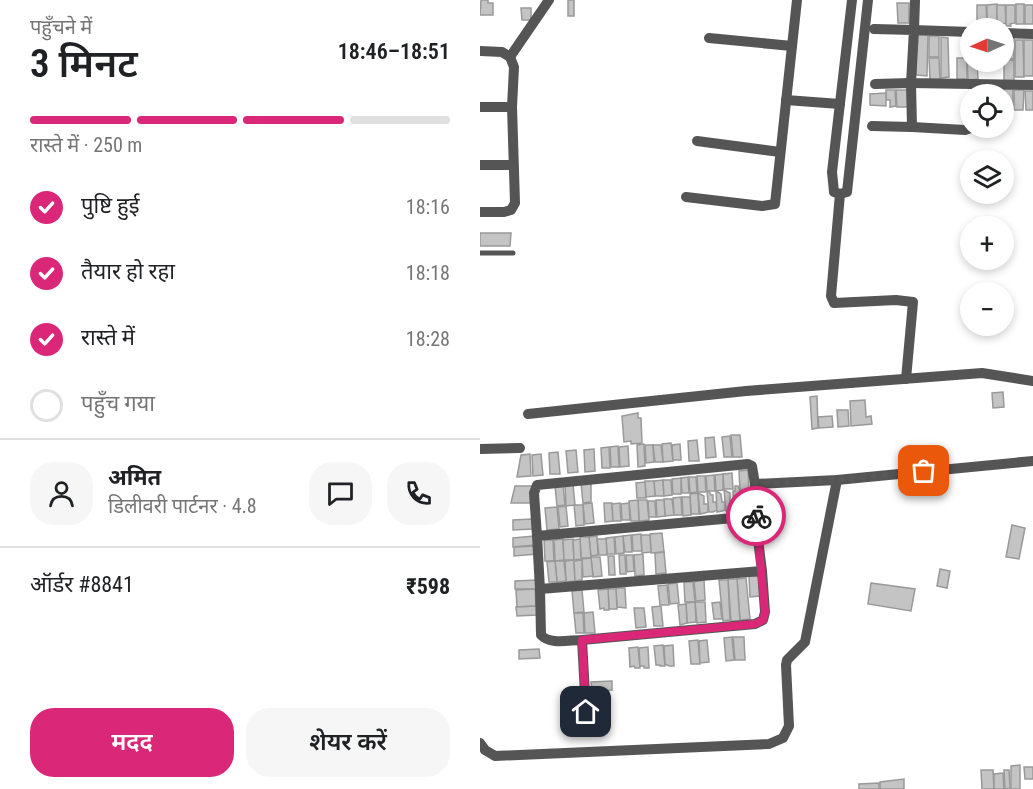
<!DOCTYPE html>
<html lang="hi">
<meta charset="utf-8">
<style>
:root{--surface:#fff;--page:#f6f6f6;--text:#202124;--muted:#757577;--line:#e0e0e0;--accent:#db2777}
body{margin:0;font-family:"Roboto Condensed","Noto Sans Devanagari",sans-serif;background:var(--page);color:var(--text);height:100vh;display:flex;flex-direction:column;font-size:22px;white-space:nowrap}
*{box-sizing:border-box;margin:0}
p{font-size:20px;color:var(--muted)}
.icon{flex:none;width:33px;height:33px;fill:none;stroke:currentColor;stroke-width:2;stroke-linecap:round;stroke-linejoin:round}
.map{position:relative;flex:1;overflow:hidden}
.side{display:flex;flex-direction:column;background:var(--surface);width:480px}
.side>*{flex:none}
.needle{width:39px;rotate:267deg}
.controls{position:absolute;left:480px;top:18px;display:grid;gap:12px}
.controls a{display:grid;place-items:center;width:54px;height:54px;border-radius:50%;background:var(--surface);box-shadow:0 3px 9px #0003;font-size:30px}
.pin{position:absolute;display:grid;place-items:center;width:51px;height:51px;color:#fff;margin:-26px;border-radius:12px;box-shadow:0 3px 9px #0006}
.courier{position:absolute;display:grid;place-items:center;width:60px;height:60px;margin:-30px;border:4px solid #db2777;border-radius:50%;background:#fff;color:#222;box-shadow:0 2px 8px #0007}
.summary em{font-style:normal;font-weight:600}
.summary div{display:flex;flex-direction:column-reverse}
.summary{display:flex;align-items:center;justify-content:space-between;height:102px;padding:0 30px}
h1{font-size:39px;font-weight:600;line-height:45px}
.bar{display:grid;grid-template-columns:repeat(4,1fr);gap:9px 6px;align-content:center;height:72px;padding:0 30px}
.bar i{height:8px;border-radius:4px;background:var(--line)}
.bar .on{background:var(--accent)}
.bar p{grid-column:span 4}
.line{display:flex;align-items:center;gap:15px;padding:0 30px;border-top:2px solid var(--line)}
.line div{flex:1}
.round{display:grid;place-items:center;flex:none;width:63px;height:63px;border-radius:24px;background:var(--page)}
ol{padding:0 30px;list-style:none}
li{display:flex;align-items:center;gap:18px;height:66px}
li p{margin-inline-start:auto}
li .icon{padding:6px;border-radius:50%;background:var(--accent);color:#fff;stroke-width:4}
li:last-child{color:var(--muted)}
li i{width:33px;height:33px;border:3px solid var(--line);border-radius:50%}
.cta{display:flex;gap:12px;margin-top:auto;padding:12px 30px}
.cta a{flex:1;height:69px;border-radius:24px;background:var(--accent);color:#fff;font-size:24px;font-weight:600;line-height:69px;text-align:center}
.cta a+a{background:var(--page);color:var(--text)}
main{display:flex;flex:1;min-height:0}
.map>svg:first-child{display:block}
.building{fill:#c4c4c4;stroke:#999;stroke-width:1.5}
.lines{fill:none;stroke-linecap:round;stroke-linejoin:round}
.service{stroke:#555;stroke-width:5}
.minor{stroke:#555;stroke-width:10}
.done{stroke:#595959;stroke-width:6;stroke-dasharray:0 10.8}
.route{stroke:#db2777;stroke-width:8}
</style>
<main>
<section class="side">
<div class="summary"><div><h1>3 मिनट</h1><p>पहुँचने में</p></div><em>18:46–18:51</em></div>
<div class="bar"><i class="on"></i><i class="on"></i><i class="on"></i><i></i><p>रास्ते में · 250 m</p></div>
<ol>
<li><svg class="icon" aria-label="check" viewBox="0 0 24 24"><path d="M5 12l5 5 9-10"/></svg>पुष्टि हुई<p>18:16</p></li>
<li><svg class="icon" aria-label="check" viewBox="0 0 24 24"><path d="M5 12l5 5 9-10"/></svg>तैयार हो रहा<p>18:18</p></li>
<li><svg class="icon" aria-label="check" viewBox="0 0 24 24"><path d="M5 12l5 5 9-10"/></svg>रास्ते में<p>18:28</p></li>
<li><i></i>पहुँच गया</li>
</ol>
<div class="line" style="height:108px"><a class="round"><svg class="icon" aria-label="person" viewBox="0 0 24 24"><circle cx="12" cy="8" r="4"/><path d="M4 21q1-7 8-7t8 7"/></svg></a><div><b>अमित</b><p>डिलीवरी पार्टनर · 4.8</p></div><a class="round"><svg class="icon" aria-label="chat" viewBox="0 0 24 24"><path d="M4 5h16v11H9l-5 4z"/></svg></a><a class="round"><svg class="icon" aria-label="phone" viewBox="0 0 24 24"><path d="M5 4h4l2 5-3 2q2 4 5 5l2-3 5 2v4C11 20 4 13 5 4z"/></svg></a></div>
<div class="line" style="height:78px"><div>ऑर्डर #8841</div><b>₹598</b></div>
<div class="cta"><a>मदद</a><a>शेयर करें</a></div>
</section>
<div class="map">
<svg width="553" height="789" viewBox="0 0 553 789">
<rect width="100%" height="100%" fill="#fff"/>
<!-- building -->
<g class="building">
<path d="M1,0H8V3H13V15H0Z"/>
<rect x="88" y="0" width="6" height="16"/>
<path d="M417,3H429V23H418Z"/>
<path d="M517,4V24H507V5Z"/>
<rect x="536" y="4" width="8" height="20"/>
<path d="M497,5H506L507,24L497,25Z"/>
<path d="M517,5H525L526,23L522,24V27H517Z"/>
<path d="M526,5H535V23L530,24L531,26H526Z"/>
<rect x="545" y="5" width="8" height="19"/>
<path d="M41,8H51V20H42Z"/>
<path d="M436,35H448L447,76L436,75Z"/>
<rect x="449" y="36" width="10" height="21"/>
<path d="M461,37L468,38L469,77L461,78Z"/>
<path d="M534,37V59H524V38Z"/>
<path d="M535,40H543L544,77H535Z"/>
<rect x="544" y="40" width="9" height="36"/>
<path d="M449,58H459L460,80H450Z"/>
<rect x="477" y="58" width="10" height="21"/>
<path d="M487,58H490V62H497L498,79L488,80Z"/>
<rect x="524" y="60" width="10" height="21"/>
<rect x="524" y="89" width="9" height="21"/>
<path d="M406,90H415L416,106L410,107V100H406Z"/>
<path d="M416,90H427L428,107H417Z"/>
<path d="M534,90H544L543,110H534Z"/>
<path d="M545,91H553V110H546Z"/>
<path d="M406,93V106L390,105V94Z"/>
<path d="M0,233H31L30,246H0Z"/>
<path d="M523,392L524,407L513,408L512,393Z"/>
<path d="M337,396L338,428L332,429L330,397Z"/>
<path d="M385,400L386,417L391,416L392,424L371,426L370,401Z"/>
<path d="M357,410H368L369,426L358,427Z"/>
<path d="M158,413V418H161L162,443L151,444V441L144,442L142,416Z"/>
<path d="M352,416L353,427L339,428L338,417Z"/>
<path d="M251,435H260L262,457H253Z"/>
<path d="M250,436L252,457H244L242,437Z"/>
<path d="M234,437L236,457L226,458L225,438Z"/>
<path d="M217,440L219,461H209L208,441Z"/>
<path d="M191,443L193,461L183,462L182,444Z"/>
<path d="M164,444L165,466L158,467L157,445Z"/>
<path d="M200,444L201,460H193L192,445Z"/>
<path d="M165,445H173L174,462L166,463Z"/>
<path d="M173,445H181L183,462H175Z"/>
<path d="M138,446L139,467H131L130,447Z"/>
<path d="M148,446L149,466L140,467L139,447Z"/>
<path d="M129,447L130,468H122L121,448Z"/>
<path d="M114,449L115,471L105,472L104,450Z"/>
<path d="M96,450L98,472L88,473L86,451Z"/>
<path d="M78,452L80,474H70L69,453Z"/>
<path d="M50,454L51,476L37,477L41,455Z"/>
<path d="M61,454L63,475L53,476L52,455Z"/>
<path d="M268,470L269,489L260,490L259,471Z"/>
<path d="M252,473L253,489H244L243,474Z"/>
<path d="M243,474V490L236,491L235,475Z"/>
<path d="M234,475L235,491H227L226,476Z"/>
<path d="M217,476H225L226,492H218Z"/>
<path d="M208,477L209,493H202L201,478Z"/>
<path d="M209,477H216L217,492L210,493Z"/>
<path d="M201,478V494H193L192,479Z"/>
<path d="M183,480L184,496H175L174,481Z"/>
<path d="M183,480H191L192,495L184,496Z"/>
<path d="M111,481V502L103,503L101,483Z"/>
<path d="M165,481H174L175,496L166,497Z"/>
<path d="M165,482L166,498H157L156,483Z"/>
<path d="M85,484L93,485L95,505L86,506Z"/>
<path d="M83,485L85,505L77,506L75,486Z"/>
<path d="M35,486H52L53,503H31Z"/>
<path d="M255,486H258L260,490V509H254L253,491H255Z"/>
<path d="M244,490L250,493V501H253L254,509L246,511Z"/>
<path d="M269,490L271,509H262L260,491Z"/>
<path d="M229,491L231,495H233V502H236L237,510L233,512H229L227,492Z"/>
<path d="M236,491L241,494L242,502H245V510L242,511L237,512Z"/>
<path d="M218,493L219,514H211L210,494Z"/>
<path d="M218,493L224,496V504H228V512L225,513L220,514Z"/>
<path d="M201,497L202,515H194L193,498Z"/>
<path d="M202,497H210L211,515L203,516Z"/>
<path d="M184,499H192L194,515L185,516Z"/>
<path d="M158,500H167L169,520L159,521Z"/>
<path d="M158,500L159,521H151L149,501Z"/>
<path d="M176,500H184L185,516L177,517Z"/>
<path d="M168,501H175L176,517H169Z"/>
<path d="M112,503L114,523L105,524L103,504Z"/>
<path d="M124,503H132L133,521L125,522Z"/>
<path d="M140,503L141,521H133L132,504Z"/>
<path d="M149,503L150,520H142L141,504Z"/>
<path d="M94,505H103L104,525L96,526Z"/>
<path d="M86,506L88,526L80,527L78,507Z"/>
<path d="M77,507L79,529L67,530L65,508Z"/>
<path d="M52,519L53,529L33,530V520Z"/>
<path d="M532,525L545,528L539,559L526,557Z"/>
<path d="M182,533L184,552L171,553L170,534Z"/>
<path d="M161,534L162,551H153L152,535Z"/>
<path d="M151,535L152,552H145L143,536Z"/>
<path d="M161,535H170L171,552L162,553Z"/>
<path d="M54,536L55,545L33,547V538Z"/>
<path d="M117,536L118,555L111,556L109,537Z"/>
<path d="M143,536L144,553L136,554L135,537Z"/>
<path d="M100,537H109L111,558H101Z"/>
<path d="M134,537L135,554H127L126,538Z"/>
<path d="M83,539L84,560L75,561L74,540Z"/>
<path d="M93,539L94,560H84L83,540Z"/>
<path d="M100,539L101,559L94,560L93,540Z"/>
<path d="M117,539H126L127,555H119Z"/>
<path d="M64,540H73L74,561H65Z"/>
<path d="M56,546L57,554L34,556V547Z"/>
<path d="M184,552L186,573L176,574L175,553Z"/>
<path d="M163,554L164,575L155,576L154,555Z"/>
<path d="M139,555H145L146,574H140Z"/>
<path d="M146,555H153L154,571L147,572Z"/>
<path d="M128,556H134L135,575H129Z"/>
<path d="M111,557H120L122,576L113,577Z"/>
<path d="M111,558L113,576L103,577L102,559Z"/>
<path d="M94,560L95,581L86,582L85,561Z"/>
<path d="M102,560V580L95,581L94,561Z"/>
<path d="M75,561H84L86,581L77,582Z"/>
<path d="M75,561L77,582H69L67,562Z"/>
<path d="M460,569L470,571L467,588L457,586Z"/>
<path d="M269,576H279L280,596L270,597Z"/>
<path d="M266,578L270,619L260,620L257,579Z"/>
<path d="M248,579H257L260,621H251Z"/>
<path d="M57,580V589H35V581Z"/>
<path d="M224,580L225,600L216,601L214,582Z"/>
<path d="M239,580H248L250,620L243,621Z"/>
<path d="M204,582H213L215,602H205Z"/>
<path d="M197,583L199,603L190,604L188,584Z"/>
<path d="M391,583L435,589L431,611L388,604Z"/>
<path d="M187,585L189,605H180L178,586Z"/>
<path d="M136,588H145L146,608L137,607Z"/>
<path d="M55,589L56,606L37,607L36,590Z"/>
<path d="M128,589H136L137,609H129Z"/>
<path d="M128,589L129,610H124V608L120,609L118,590Z"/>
<path d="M102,590L104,612L94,613L92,591Z"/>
<path d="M215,602H225L226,622L217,623Z"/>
<path d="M215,602L216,622L207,623L206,603Z"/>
<path d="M240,602L242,619H234L232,603Z"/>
<path d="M206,604L207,623L200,625L198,605Z"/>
<path d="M57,606V615L37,616L36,607Z"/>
<path d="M181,606L183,626H174L172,607Z"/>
<path d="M154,608H164L166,627L156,628Z"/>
<path d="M113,612L115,633H105L104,613Z"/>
<path d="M94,613H103L104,633H96Z"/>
<path d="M252,637L254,660L246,661L244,638Z"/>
<path d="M253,637H264L265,660H255Z"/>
<path d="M218,640L220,664H211L209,641Z"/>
<path d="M227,640L229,662L220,663L219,641Z"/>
<path d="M183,645L185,666H180V665H176L174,646Z"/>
<path d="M193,645L194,666H189L185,664L184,646Z"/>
<path d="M158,647L160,668H155L154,666L150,667L149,648Z"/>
<path d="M168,647L169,668H164V666H160L159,648Z"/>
<path d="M59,649L60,658L39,659V650Z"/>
<path d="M132,681V690L112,691L111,682Z"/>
<path d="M540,765V789H531V766Z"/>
<path d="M544,767H553V779H545Z"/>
<path d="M501,770H513L514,789H502Z"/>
<path d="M524,770H529L530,788L525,789Z"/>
<path d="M523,773L524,789H514V774Z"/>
<path d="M424,779V789H400V782Z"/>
<path d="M399,783V789H379V784Z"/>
</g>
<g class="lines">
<!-- service -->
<path class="service" d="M0,253H33"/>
<!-- minor -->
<g class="minor">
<path d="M372,0L352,172L354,192L360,194L367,192L388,0"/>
<path d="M435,0L434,30L490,32"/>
<path d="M394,29L434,30L431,83L553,85"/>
<path d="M524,33L553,34"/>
<path d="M229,38L312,46"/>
<path d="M0,51L22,52L30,57L34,67L32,107L35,203L31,210L24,212H0"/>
<path d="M30,57L69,0"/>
<path d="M306,100L360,104"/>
<path d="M0,107H32"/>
<path d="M392,126L432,127L431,83L395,84"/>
<path d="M432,127L485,130L491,128"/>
<path d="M217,141L300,152"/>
<path d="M0,165H33"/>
<path d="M360,194L351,296L354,303L416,300L433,302L426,379"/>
<path d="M206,197L282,206L295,204L317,0"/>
<path d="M48,414L266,391L502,373L553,381"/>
<path d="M0,449L40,448"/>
<path d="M275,484L357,480L553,461"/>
<path d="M275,516V484L272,466L268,464L57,485L54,493L57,536L275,516L282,571L60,589L61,635C70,645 89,640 102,640L275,624L283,620L285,612L282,571"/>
<path d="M57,536L60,589"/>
<path d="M102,640L106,712"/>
<path d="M0,743L5,750L15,756L289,744L303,738L309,726L306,665L307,660L325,642L357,480"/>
</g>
</g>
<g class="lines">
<!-- done -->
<path class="done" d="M276,516L275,484L357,480L444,471"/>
<!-- route -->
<path class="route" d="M106,712L102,640L275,624L283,620L285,612L276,516"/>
</g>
</svg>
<div class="controls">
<a><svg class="needle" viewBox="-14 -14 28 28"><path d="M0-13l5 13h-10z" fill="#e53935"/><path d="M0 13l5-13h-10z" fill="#757577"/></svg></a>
<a><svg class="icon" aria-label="locate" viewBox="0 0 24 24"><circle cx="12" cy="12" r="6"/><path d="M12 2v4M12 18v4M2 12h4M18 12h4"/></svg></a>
<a><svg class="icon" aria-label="layers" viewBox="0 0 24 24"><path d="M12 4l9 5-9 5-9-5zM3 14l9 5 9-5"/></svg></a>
<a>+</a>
<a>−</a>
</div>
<div class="pin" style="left:444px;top:471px;background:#ea580c"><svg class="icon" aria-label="bag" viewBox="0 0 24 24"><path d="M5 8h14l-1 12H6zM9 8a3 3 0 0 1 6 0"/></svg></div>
<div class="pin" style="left:106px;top:712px;background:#1f2937"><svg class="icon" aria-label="home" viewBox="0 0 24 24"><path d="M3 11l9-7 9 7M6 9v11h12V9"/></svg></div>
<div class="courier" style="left:276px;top:516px"><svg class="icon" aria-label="bike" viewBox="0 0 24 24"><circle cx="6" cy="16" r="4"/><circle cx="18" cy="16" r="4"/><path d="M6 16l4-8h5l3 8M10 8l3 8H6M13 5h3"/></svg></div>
</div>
</main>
